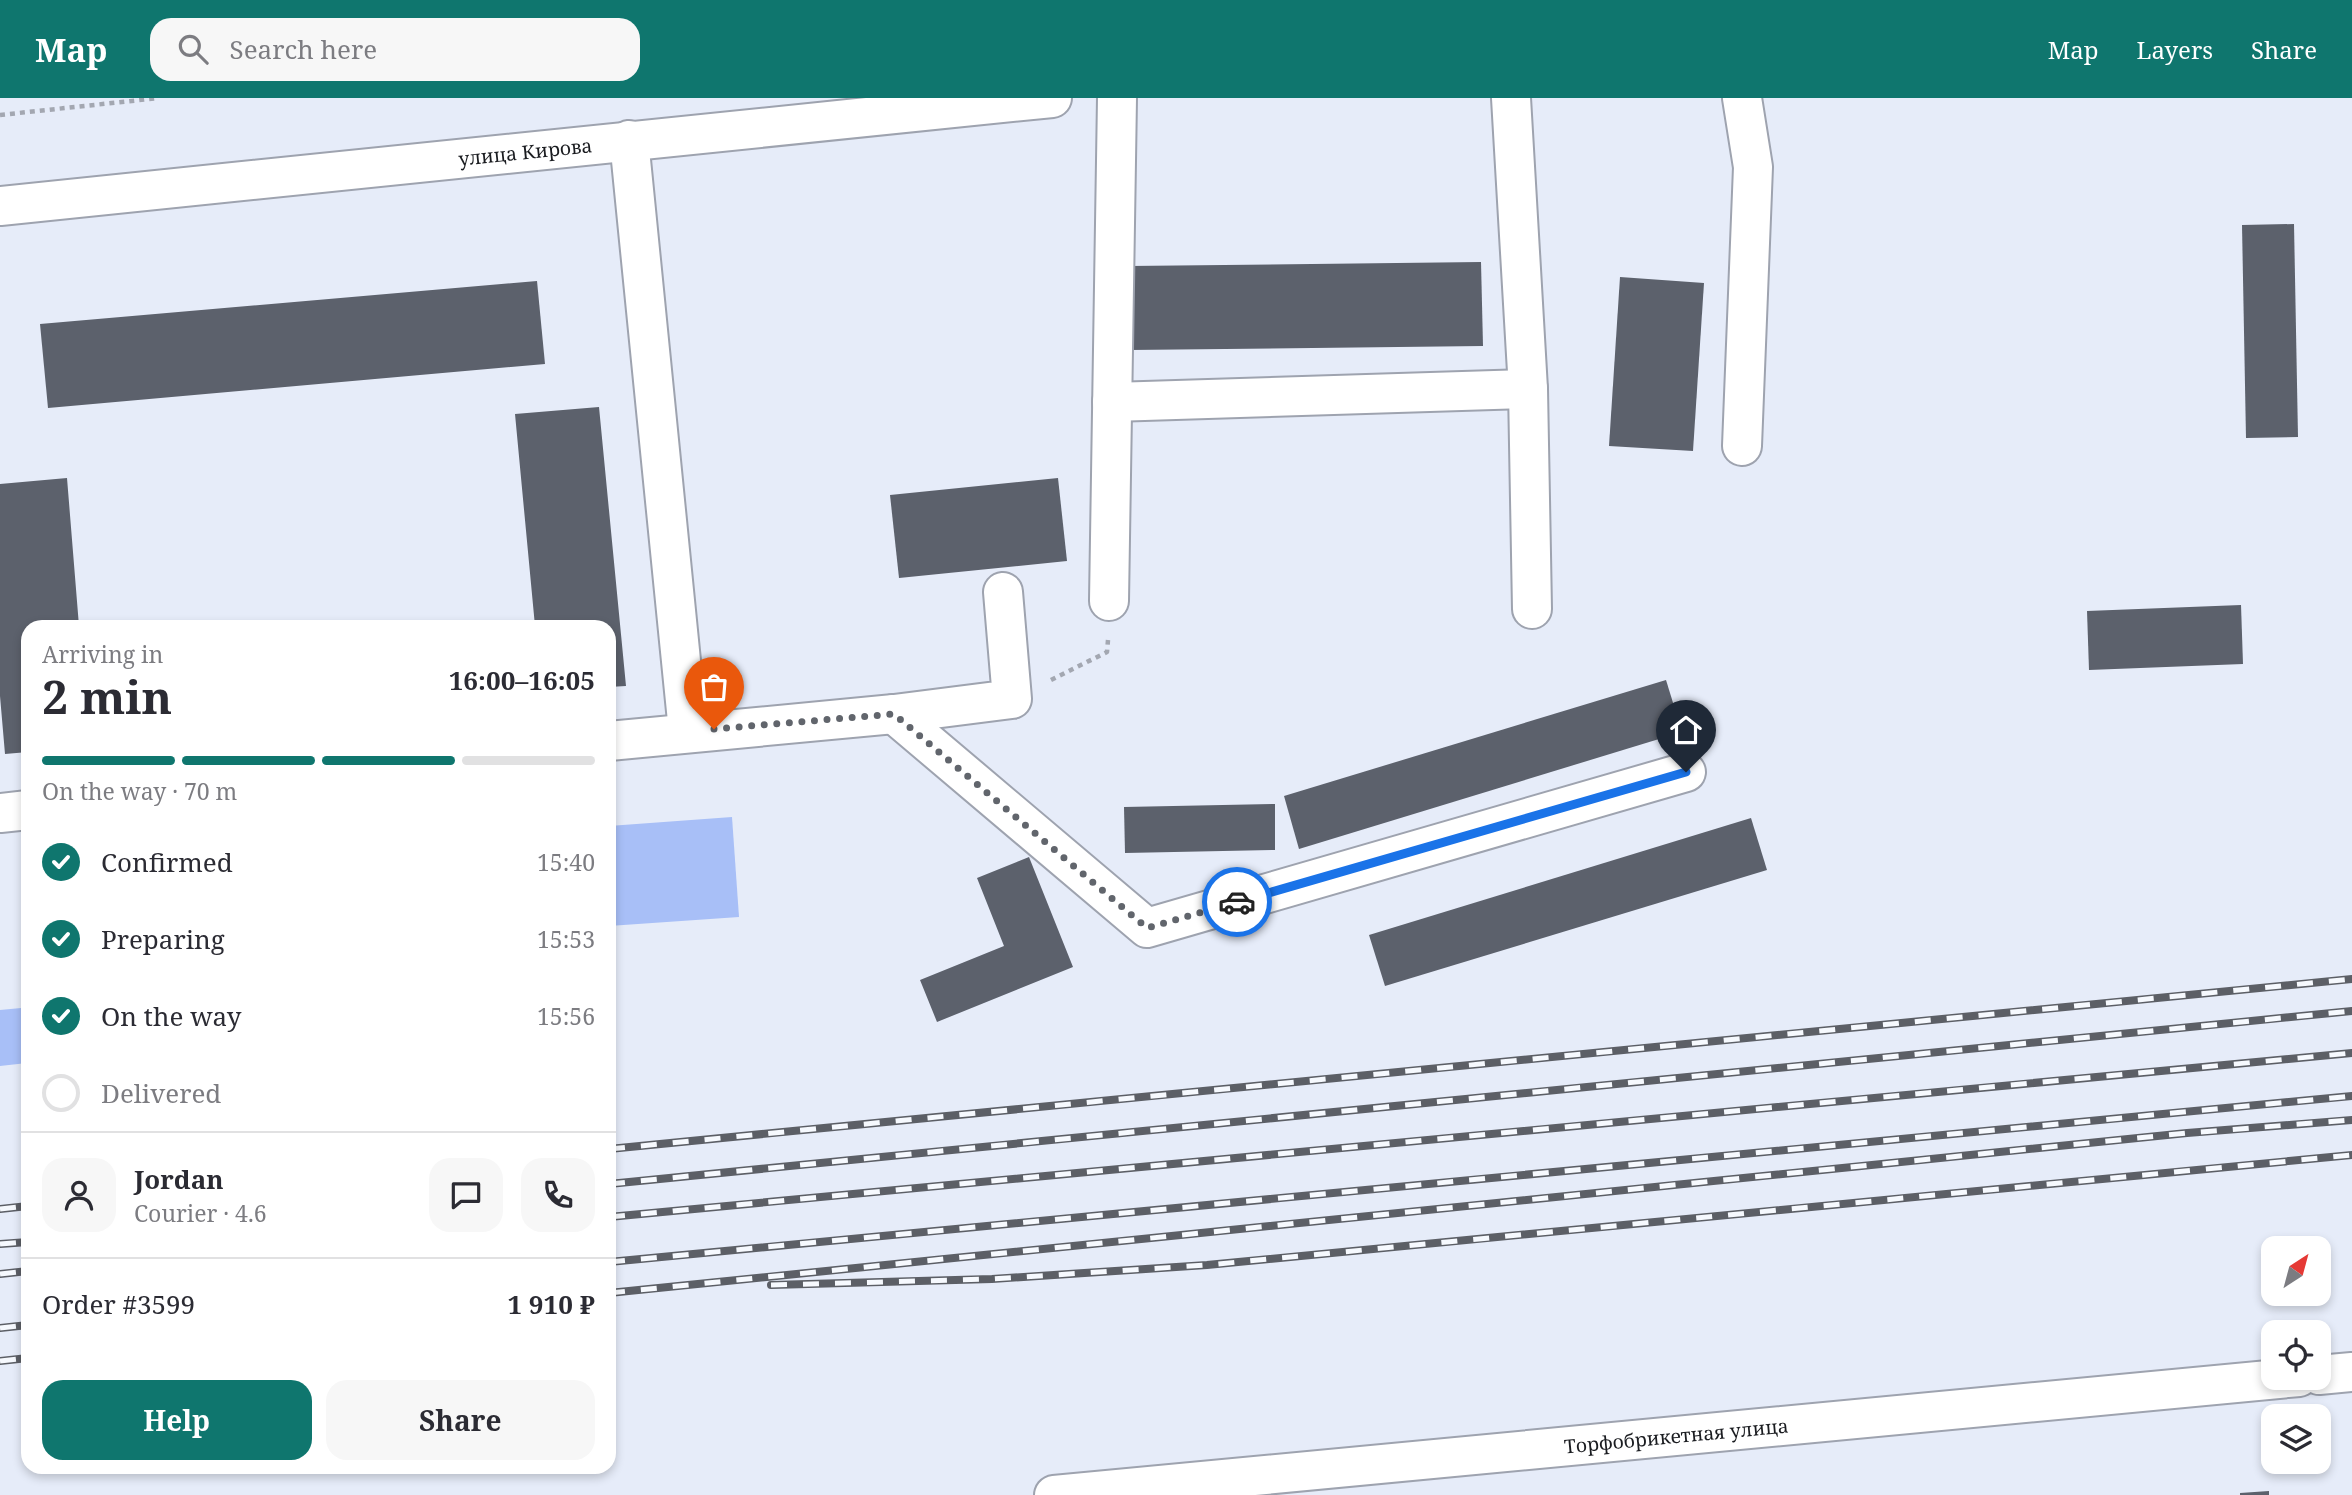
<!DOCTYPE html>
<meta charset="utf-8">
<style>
:root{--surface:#fff;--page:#f7f7f7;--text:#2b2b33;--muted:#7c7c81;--line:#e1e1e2;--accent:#0f766e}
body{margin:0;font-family:"Noto Serif",serif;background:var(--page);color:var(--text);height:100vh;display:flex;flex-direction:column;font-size:26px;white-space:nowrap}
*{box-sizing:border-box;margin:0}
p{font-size:23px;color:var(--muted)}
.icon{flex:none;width:38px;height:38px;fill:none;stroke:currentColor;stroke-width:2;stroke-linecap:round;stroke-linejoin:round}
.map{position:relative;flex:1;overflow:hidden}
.details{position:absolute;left:21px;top:522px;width:595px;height:854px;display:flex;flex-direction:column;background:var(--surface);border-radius:21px;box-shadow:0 4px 10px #0003}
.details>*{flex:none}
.needle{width:46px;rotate:36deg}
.fabs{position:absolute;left:2261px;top:1138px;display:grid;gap:14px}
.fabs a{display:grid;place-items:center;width:70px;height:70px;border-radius:14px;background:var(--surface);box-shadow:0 4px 10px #0003;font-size:35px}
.pin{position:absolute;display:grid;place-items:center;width:60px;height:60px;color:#fff;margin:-72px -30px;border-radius:50% 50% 50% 0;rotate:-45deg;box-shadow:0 0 7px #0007}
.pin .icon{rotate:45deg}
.courier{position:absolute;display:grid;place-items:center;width:70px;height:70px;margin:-35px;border:5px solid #1a73e8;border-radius:50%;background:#fff;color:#222;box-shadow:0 2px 9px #0007}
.summary em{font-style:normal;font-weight:700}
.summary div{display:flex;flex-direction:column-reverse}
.summary{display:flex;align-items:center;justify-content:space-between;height:119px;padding:0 21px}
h1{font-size:46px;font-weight:700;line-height:52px}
.bar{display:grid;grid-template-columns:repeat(4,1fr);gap:10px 7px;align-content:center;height:84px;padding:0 21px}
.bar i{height:9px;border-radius:5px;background:var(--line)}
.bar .selected{background:var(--accent)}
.bar p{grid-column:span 4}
.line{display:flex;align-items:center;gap:18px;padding:0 21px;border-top:2px solid var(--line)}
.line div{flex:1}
.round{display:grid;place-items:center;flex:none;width:74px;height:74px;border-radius:21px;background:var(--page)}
ol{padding:0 21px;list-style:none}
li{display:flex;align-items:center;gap:21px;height:77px}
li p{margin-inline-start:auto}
li .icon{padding:7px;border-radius:50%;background:var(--accent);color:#fff;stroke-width:4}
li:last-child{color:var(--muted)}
li i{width:38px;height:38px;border:4px solid var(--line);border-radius:50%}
.primary-button{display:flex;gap:14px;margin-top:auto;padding:14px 21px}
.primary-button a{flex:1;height:80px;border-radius:21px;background:var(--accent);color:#fff;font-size:28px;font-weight:700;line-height:80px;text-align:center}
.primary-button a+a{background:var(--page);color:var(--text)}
header{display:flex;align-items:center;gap:42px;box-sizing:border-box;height:98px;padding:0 35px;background:var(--accent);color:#fff}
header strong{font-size:33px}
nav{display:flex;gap:38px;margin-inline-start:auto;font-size:24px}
.search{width:490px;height:63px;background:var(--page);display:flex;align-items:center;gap:18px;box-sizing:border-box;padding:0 24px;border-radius:21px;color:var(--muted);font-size:26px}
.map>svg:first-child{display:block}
.green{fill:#a8bff7}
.building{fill:#5c616c}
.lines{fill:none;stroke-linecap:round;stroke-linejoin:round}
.minor-casing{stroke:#9ea3af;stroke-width:42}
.path{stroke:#a3a7b1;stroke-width:4.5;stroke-dasharray:5 5;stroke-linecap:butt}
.minor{stroke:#fff;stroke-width:38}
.rail-casing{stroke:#5c5f66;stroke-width:8}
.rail{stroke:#f6f9fe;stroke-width:5;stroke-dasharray:16;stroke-linecap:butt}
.done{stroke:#61656c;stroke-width:7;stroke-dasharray:0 12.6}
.route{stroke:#1a73e8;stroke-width:9}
.labels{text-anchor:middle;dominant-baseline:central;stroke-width:7;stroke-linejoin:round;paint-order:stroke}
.street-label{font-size:19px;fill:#1a1c20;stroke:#f6f9fe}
</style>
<header>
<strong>Map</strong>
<div class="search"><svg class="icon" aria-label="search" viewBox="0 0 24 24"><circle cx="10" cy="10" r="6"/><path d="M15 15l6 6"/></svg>Search here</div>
<nav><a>Map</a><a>Layers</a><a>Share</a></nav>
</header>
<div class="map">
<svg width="2352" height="1397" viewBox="0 0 2352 1397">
<rect width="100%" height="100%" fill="#e6ecf9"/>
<!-- green -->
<g class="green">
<path d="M732,719L739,819L609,828V728Z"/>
<path d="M21,910L27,965L0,968V912Z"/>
</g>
<!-- building -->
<g class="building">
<path d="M2294,126L2298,339L2246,340L2242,127Z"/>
<path d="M1481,164L1483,248L1130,252L1129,168Z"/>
<path d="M1620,179L1704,185L1693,353L1609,348Z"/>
<path d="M537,183L545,266L48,310L40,226Z"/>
<path d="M599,309L626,588L609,589V528H535L515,316Z"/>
<path d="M67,380L79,528H28V654L5,656L0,598V386Z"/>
<path d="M1058,380L1067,463L899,480L890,397Z"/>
<path d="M2241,507L2243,566L2089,572L2087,513Z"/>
<path d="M1666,582L1682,634L1299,751L1284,698Z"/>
<path d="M1275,706V752L1125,755L1124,709Z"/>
<path d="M1751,720L1767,772L1385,888L1369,837Z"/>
<path d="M1029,759L1073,869L937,924L920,882L1004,848L977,780Z"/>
<path d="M2269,1393V1397H2240V1395Z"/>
</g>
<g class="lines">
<!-- minor casing -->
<g class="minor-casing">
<g id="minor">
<path d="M1511,0L1528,291L1532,511"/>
<path d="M629,42L688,633"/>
<path id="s1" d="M0,108L1052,0"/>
<path d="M1112,304L1528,291"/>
<path d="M1742,348L1753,69L1742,0"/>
<path d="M1109,503L1117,0"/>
<path d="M894,616L1147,830L1686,674"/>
<path d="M609,643L894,616L1012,601L1003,494"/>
<path d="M0,715L28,712"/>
<path d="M2319,1277L2352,1274"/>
<path id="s2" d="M1054,1397L2299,1279"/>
</g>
</g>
<!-- path -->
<g class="path">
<path d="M0,17L159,0"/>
<path d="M1051,582L1107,554L1108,542"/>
</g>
<!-- minor -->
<use href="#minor" class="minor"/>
<!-- rail casing -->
<g class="rail-casing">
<g id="rail">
<path d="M609,1051L2352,881"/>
<path d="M609,1086L2352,913"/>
<path d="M0,1111L28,1108"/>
<path d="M609,1119L2352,955"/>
<path d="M0,1146L28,1144"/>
<path d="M609,1164L2352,998"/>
<path d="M0,1176L28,1173"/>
<path d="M771,1187L992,1181L1207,1167L2352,1057"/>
<path d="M609,1195L2187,1035L2352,1022"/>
<path d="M0,1230L28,1227"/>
<path d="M0,1263L28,1260"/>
</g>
</g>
<!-- rail -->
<use href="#rail" class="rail"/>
</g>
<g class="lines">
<!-- done -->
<path class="done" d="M714,631L894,616L1147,830L1237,804"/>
<!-- route -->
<path class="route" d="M1237,804L1686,674"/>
</g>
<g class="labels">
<!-- street labels -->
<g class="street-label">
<text stroke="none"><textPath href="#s1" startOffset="528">улица Кирова</textPath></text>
<text stroke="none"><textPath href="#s2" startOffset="625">Торфобрикетная улица</textPath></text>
</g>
</g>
</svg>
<div class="fabs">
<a><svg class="needle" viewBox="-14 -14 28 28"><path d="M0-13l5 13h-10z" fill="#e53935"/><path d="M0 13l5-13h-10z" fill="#7c7c81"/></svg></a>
<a><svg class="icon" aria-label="locate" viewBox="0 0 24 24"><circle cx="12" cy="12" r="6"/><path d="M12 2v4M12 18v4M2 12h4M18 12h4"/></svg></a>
<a><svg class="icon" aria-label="layers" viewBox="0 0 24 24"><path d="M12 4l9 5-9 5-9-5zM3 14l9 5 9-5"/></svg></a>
</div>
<div class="pin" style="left:714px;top:631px;background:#ea580c"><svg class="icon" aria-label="bag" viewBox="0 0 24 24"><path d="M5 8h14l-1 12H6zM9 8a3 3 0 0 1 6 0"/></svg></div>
<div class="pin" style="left:1686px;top:674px;background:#1f2937"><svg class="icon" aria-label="home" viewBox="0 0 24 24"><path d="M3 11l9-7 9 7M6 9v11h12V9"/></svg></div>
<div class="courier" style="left:1237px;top:804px"><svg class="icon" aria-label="car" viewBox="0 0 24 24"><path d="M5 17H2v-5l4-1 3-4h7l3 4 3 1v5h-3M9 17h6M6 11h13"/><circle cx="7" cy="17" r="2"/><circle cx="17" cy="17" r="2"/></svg></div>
<section class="details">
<div class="summary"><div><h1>2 min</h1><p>Arriving in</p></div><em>16:00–16:05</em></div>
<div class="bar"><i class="selected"></i><i class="selected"></i><i class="selected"></i><i></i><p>On the way · 70 m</p></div>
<ol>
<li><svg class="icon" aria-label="check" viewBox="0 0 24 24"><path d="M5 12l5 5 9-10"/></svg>Confirmed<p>15:40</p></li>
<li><svg class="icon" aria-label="check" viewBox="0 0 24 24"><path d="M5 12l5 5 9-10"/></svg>Preparing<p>15:53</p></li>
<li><svg class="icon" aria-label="check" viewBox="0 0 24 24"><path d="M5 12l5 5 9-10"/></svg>On the way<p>15:56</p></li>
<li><i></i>Delivered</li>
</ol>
<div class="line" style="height:126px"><a class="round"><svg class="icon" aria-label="person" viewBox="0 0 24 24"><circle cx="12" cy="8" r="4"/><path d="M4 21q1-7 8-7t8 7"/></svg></a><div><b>Jordan</b><p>Courier · 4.6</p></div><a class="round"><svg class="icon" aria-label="chat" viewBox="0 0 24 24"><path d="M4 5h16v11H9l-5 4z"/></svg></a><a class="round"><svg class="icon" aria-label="phone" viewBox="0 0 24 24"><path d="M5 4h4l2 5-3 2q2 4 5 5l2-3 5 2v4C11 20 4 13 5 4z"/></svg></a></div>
<div class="line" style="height:91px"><div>Order #3599</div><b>1 910 ₽</b></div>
<div class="primary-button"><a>Help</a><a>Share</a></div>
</section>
</div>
